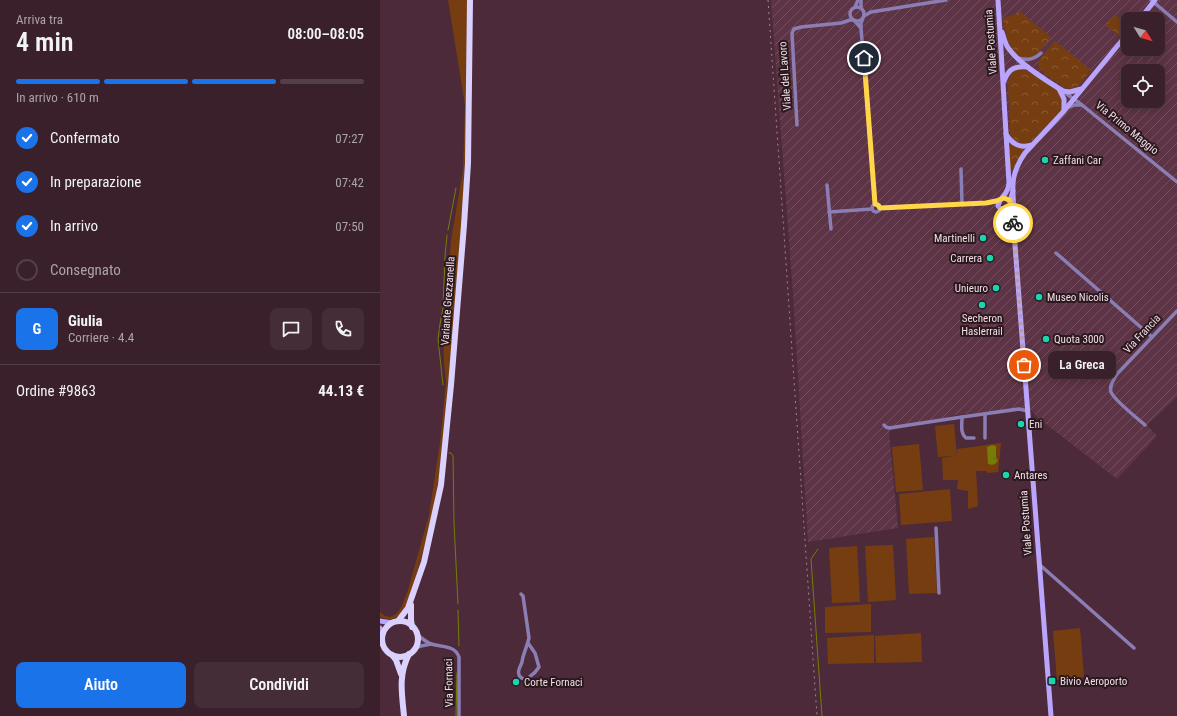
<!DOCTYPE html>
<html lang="it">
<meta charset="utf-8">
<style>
:root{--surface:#3a202b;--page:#452d37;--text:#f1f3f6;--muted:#aba3a9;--line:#543e47;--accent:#1a73e8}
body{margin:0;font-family:"Roboto Condensed",sans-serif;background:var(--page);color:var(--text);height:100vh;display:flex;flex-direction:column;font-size:15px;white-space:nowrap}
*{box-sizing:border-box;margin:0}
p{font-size:13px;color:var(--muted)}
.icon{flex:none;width:22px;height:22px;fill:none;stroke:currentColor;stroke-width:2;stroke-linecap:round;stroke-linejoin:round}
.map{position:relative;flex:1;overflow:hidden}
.side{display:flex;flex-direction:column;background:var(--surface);width:380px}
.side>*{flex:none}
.needle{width:26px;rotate:127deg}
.fabs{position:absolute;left:741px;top:12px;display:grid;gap:8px}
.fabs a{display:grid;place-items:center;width:44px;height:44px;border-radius:8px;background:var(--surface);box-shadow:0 2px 10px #0003,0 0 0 1px var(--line);font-size:20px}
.pin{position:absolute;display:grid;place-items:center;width:34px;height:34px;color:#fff;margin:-17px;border:2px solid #fff;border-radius:50%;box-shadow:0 1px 4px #0007}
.courier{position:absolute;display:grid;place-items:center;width:40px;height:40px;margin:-20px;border:3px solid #ffd54a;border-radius:50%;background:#fff;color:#222;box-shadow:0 1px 5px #0007}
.bubble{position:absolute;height:28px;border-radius:8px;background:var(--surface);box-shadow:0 2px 10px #0003,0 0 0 1px var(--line);font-size:13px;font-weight:600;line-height:28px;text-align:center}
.head em{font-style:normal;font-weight:600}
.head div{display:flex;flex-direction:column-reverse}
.head{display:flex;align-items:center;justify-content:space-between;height:68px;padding:0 16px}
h1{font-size:26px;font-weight:600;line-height:30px}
.bar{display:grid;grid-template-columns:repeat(4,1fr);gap:6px 4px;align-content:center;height:48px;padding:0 16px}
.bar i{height:5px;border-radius:3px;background:var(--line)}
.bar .on{background:var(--accent)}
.bar p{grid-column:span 4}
.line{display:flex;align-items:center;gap:10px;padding:0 16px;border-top:1px solid var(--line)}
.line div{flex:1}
.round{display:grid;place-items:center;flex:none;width:42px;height:42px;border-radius:8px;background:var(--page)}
ol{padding:0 16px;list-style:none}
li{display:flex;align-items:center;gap:12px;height:44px}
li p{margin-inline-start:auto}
li .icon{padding:4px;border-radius:50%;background:var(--accent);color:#fff;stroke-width:4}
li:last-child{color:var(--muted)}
li i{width:22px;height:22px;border:2px solid var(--line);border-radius:50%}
.primary-button{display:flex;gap:8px;margin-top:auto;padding:8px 16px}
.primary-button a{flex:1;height:46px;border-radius:8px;background:var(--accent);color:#fff;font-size:16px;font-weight:600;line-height:46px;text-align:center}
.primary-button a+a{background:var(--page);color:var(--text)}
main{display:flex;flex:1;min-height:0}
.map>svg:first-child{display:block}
.industrial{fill:url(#industrial-furrows);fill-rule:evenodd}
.grass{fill:#763e10}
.park{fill:url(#park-crowns)}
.water{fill:url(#water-ripples)}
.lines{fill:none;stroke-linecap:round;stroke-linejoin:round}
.stream{stroke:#757d06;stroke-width:1}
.street{stroke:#8b7eb5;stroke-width:3.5}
.secondary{stroke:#baa5fd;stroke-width:5}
.primary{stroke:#dad1fe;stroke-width:6}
.rail{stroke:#a38691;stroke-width:1;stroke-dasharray:2 4;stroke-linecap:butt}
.done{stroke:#b99da8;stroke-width:4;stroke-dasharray:0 7.2}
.route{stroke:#ffd54a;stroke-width:5}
.poi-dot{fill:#1bd5b1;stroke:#29191f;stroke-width:1.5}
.labels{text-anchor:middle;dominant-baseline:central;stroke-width:4;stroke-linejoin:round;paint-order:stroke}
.street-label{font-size:11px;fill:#f3dbe3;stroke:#29191f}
.poi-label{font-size:11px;fill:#f3dbe3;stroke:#29191f;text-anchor:start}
</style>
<main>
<section class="side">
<div class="head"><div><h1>4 min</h1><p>Arriva tra</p></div><em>08:00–08:05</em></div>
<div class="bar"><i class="on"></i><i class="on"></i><i class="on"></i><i></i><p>In arrivo · 610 m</p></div>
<ol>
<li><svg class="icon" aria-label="check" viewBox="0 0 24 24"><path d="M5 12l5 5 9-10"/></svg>Confermato<p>07:27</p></li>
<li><svg class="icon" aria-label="check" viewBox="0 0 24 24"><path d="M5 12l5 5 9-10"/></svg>In preparazione<p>07:42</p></li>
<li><svg class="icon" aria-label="check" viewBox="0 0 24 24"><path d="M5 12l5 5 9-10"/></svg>In arrivo<p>07:50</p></li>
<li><i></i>Consegnato</li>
</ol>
<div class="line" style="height:72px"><b class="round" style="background:var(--accent);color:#fff">G</b><div><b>Giulia</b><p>Corriere · 4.4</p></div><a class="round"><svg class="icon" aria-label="chat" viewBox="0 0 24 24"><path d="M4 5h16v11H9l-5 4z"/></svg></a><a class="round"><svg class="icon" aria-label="phone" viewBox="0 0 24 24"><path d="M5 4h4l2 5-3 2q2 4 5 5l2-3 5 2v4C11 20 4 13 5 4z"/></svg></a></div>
<div class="line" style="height:52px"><div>Ordine #9863</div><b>44.13 €</b></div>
<div class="primary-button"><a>Aiuto</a><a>Condividi</a></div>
</section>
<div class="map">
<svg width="797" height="716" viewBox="0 0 797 716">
<defs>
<pattern id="industrial-furrows" width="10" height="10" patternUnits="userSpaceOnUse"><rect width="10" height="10" fill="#5d3445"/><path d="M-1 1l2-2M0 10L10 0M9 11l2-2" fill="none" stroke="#755160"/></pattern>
<pattern id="park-crowns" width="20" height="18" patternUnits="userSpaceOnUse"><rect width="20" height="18" fill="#763e10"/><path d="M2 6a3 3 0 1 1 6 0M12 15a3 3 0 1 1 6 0" fill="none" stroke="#8a5933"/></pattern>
<pattern id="water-ripples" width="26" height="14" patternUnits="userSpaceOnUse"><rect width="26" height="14" fill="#757d06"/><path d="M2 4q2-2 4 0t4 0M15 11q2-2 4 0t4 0" fill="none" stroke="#63651f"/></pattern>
</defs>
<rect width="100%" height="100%" fill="#4d2a39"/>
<!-- industrial -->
<path class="industrial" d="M391,0H797V397L767,425L777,436L737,479L658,418L651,410L640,408L576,415L509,431L518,528L428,542L413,294ZM748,19H778V49H748ZM748,71H778V101H748Z"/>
<!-- grass -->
<g class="grass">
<path d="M68,0H87L88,96L82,227L73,341L70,358L69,381L61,465L55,502L46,541L29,599L22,614L11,620L0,617V612L5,616L10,617L16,614L21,608L28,590L49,515L60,443L66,382L64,363L63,325L67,308L68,282L71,240L83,170L85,105Z"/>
<path d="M574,424L577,456V449L621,443L618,472L608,473L606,471H596L598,506L588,509V491L577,489L578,480H563L562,458L573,456L558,457L555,426Z"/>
<path d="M539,444L543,490L516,492L512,447Z"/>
<path d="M570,489L572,521L521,525L519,494Z"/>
<path d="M554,537L557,593L529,594L526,539Z"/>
<path d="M513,545L516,600L488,602L485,546Z"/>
<path d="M477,546L480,602L452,603L449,548Z"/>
<path d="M491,604V632L445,633V607Z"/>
<path d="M700,628L704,677L677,680L673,631Z"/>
<path d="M541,633L542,662L496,663L495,636Z"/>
<path d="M494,635V663L448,664L447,638Z"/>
</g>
<!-- park -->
<g class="park">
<path d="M640,12L671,37C666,43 661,52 654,56C652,58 649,58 645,58C630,56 625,31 623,19Z"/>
<path d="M735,15L748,25V26L740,36L725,25Z"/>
<path d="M675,41L711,70C706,76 699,88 691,89C685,89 663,73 660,69C658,67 658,65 658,63C660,57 671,46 675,41Z"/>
<path d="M638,69L645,70L649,72C656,76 674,87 679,92C683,98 683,105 680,111L653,140L645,144L635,141L630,134L628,81L632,72Z"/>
<path d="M630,141L647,148L634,165L632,172H630Z"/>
</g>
<!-- water -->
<path class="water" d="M612,445L616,446V457L618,460C616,464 613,466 608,464L607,447Z"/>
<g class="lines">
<!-- stream -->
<g class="stream">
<path d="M68,230L76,188"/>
<path d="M63,385L58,339L60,324L63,308L65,256L67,235"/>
<path d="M69,453H71L73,456L74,523L78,604"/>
<path d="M438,549L431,559L442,716"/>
<path d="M78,610L79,646"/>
<path d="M76,716L77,673"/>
</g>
<!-- street -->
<g class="street">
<path d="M481,0V8"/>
<path d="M771,0L797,22"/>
<circle cx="477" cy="14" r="7"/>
<path d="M475,7L478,0"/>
<path d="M484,16L491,12L566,0"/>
<path d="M483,18L481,23V28L495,204"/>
<path d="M638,58C647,61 654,60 661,53"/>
<path d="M684,92L702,105L797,182"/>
<path d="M688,107L694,105H701"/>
<path d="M417,125L412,33L414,29L421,27L461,23L470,20H474L480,27"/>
<path d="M581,169L582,204"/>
<path d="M447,185L451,229"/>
<circle cx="496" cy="208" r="4"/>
<path d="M500,208L606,203L620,200"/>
<path d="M449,212L492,209"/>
<path d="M676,253L772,337"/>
<path d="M605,414V438"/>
<path d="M582,417C582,425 580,433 586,438H594"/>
<path d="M504,425L506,427L509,428L582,417L639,409L648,411"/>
<path d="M765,425C757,418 734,400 731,392C729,385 734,380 737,374L797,311"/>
<path d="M556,528L559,593"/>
<path d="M660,565L754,648"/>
<path d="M141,594L143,596L149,638C147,647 143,654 142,662C141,666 137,670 139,675C144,685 156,672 159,667L155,653L148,643"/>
<path d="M37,635C42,638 46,642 51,644C61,647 75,645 79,657V716"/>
<path d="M35,648L41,646L51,644"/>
</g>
<!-- secondary -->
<g class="secondary">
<path d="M618,0L629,183C628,197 619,196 618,206L629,219L631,224"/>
<path d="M760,19L775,0"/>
<path d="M622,32C624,38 625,44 629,49C639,63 668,82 683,91L690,92L701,89"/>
<path d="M624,81C629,68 635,66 648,67"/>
<path d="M679,89L684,99V110"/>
<path d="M626,134C631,143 640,149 651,145"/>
<path d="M633,191L630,201V207L634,232L671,716"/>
<path d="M635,219C633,192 628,177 645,153L684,111L748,33"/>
<path d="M0,621L12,623"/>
<path d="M0,628L3,634"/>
</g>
<!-- primary -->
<g class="primary">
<path d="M31,605V620L32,627"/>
<path d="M18,621L28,608L44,562L61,485L71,385L84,225L88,163L90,0"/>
<circle cx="20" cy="639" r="18"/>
<path d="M12,655L16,660L21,674"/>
<path d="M24,716C22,694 18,675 29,654"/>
</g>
<!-- rail -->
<path class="rail" d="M388,0L437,716"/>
</g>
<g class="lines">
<!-- done -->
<path class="done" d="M633,223L634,232L644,365"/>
<!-- route -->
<path class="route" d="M484,58L495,204L498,205L500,208L606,203L616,201L624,198L629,200L631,203L633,223"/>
</g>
<!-- markers -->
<g class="poi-dot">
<circle cx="665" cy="160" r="4"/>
<circle cx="603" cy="238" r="4"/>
<circle cx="610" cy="258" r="4"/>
<circle cx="616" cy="288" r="4"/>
<circle cx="659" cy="297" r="4"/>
<circle cx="602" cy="305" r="4"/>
<circle cx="666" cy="339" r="4"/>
<circle cx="641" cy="424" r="4"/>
<circle cx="626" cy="475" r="4"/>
<rect x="668" y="677" width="8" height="8" rx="2"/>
<circle cx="136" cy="682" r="4"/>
</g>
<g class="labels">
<!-- street labels -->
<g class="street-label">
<text transform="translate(611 42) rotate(-94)">Viale Postumia</text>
<text transform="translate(405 76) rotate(-94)">Viale del Lavoro</text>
<text transform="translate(747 128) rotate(39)">Via Primo Maggio</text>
<text transform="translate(68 301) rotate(-86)">Variante Grezzanella</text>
<text transform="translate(762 334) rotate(-47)">Via Francia</text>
<text transform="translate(646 523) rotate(-94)">Viale Postumia</text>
<text transform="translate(69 683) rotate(-91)">Via Fornaci</text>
</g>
<!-- poi labels -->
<g class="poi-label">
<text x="673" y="160">Zaffani Car</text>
<text x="595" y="238" text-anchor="end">Martinelli</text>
<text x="602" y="258" text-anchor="end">Carrera</text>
<text x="608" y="288" text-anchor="end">Unieuro</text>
<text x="667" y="297">Museo Nicolis</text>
<text x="602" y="318" text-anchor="middle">Secheron<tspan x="602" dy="13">Haslerrail</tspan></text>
<text x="674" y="339">Quota 3000</text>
<text x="649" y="424">Eni</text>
<text x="634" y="475">Antares</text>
<text x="680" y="681">Bivio Aeroporto</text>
<text x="144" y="682">Corte Fornaci</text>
</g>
</g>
</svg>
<div class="fabs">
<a><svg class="needle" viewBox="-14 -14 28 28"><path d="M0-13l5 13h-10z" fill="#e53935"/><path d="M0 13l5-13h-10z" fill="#aba3a9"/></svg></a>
<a><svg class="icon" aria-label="locate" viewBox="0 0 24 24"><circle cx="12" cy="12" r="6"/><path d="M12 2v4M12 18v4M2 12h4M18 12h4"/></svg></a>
</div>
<div class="pin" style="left:644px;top:365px;background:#ea580c"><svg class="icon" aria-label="bag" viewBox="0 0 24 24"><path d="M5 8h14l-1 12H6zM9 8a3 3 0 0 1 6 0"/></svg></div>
<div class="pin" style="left:484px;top:58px;background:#1f2937"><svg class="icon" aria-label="home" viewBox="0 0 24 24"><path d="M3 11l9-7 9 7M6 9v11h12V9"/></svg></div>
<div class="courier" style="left:633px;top:223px"><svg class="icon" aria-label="bike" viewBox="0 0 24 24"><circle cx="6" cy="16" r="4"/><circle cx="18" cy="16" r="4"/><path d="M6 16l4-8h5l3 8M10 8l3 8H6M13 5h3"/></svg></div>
<div class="bubble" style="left:668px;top:351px;width:68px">La Greca</div>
</div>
</main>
